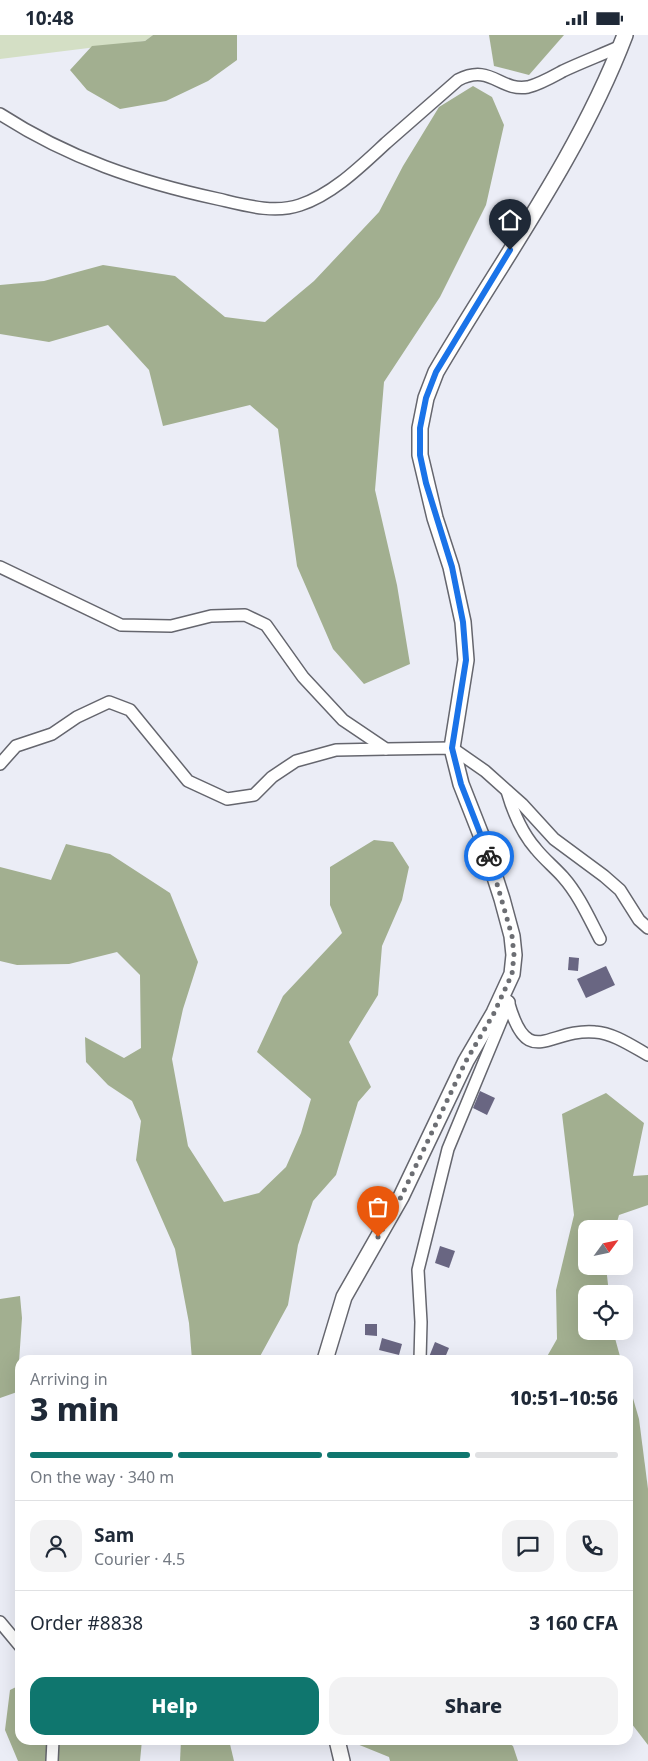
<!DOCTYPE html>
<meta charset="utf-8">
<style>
:root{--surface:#fff;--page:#f2f2f3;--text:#1f2937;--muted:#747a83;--line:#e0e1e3;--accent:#0f766e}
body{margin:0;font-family:"Noto Sans",sans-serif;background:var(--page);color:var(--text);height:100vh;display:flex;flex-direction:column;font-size:19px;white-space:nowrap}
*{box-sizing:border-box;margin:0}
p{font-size:16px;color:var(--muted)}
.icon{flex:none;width:28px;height:28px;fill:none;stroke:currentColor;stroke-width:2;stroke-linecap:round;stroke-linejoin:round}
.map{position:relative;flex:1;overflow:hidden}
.panel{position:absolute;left:15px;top:1320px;width:618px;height:390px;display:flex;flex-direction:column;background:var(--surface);border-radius:15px;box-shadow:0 5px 20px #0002}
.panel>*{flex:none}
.needle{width:32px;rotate:57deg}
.fabs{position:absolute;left:578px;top:1185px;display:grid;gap:10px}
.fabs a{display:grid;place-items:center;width:55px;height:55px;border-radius:10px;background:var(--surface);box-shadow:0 5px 20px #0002;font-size:25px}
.pin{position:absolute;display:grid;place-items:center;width:42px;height:42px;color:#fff;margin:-51px -21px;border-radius:50% 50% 50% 0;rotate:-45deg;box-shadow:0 0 5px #0007}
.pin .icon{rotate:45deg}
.courier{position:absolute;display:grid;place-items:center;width:50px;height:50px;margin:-25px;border:4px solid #1a73e8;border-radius:50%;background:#fff;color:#222;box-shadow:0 1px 6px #0007}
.summary em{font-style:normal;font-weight:800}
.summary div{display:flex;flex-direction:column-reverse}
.summary{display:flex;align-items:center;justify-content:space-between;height:85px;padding:0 15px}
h1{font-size:32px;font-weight:800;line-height:38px}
.bar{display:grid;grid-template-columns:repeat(4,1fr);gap:8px 5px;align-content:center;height:60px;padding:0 15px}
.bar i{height:6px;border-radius:4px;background:var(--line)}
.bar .current{background:var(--accent)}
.bar p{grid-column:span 4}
.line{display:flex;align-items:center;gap:12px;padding:0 15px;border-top:1px solid var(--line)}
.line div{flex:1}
.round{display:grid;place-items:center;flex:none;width:52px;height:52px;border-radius:15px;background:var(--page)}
.cta{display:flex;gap:10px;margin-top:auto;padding:10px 15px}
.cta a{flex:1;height:58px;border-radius:15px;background:var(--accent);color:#fff;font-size:20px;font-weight:800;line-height:58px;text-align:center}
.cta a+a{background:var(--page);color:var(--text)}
.status{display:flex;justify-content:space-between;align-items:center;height:35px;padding:0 25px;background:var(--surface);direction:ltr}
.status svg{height:14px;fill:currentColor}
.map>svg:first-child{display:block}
.green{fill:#d4dfc5}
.forest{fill:#a2af90}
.building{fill:#696682}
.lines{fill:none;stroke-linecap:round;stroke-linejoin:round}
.street-casing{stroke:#65666e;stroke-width:14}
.secondary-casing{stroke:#65666e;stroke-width:18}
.street{stroke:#fff;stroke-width:11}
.secondary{stroke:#fff;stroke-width:15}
.done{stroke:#6c6e73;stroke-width:5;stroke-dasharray:0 9}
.route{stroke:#1a73e8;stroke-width:6}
</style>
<div class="status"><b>10:48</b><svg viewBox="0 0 49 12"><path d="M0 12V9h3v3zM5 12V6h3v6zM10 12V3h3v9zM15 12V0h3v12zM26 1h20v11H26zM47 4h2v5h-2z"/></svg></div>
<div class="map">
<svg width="648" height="1726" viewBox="0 0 648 1726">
<rect width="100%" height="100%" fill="#ebedf6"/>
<!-- green -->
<path class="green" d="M0,0H153L145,6L0,24Z"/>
<!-- forest -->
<g class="forest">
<path d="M153,0H237V25L208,46L166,66L120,74L87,55L70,35L92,11L145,6Z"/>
<path d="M489,0H564L529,40L494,31Z"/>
<path d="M473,51L492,62L504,90L486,170L440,262L384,347L375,455L397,550L410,629L364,649L333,614L297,531L278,394L250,370L163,391L149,335L108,290L49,307L0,299V250L44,246L103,230L175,241L225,282L265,287L314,246L379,177L403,131L439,72Z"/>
<path d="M374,805L393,807L409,832L402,865L382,911L378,960L349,1007L371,1052L358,1067L336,1140L313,1166L298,1210L288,1270L258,1325H192L189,1288L175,1214L136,1125L141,1086L132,1066L108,1050L86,1027L85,1002L124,1023L141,1013L140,940L117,917L69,929L17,930L0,926V832L51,845L66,809L110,819L170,858L198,927L183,974L172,1024L188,1111L224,1167L259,1158L286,1132L301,1098L311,1064L257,1017L283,961L342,898L330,870V832Z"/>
<path d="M606,1058L644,1088L633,1141L648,1140V1170L619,1180L615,1194H586V1231H606L609,1259H586V1296H613L621,1325H545L557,1304L556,1255L574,1180L562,1079Z"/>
<path d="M20,1261L22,1283L19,1327L20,1356L0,1363V1264Z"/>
<path d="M628,1346L639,1384L648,1454V1710L628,1684Z"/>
<path d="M20,1650V1705H142L140,1726H18L5,1695L10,1655Z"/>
<path d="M181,1705H229L234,1726H180Z"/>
<path d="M355,1705H504L513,1711L518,1726H390L389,1722L357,1709Z"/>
</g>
<!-- building -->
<g class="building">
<path d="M569,922L579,923L578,936L568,935Z"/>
<path d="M606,931L615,950L586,963L577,944Z"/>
<path d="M480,1056L495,1063L487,1080L473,1073Z"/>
<path d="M440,1211L455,1216L449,1233L435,1228Z"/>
<path d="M365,1289H377V1301L365,1300Z"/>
<path d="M382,1303L402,1309L399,1320L379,1315Z"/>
<path d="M435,1307L449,1313L444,1325H435L429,1322Z"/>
</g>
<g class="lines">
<!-- street casing -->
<g class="street-casing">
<g id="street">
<path d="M0,79C68,123 139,147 218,164C244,170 274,179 300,170C333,159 361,131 386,108C410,87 434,66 458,45C491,28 500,57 528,52C540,49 552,42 563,36C582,27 601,20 621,11"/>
<path d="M0,532L121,590L171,591L211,581L245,580L266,590L303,642L343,685L386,714L452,713L485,736L522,769L554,804L604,841L620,855L639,885L648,893"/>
<path d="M0,729L16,711L52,699L77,682L109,667L130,675L188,746L227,764L254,760L272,742L296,726L336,715L386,714"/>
<path d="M507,756C513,777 521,797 536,814C544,824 554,832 563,842C579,860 589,883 600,904"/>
<path d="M508,966C528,1037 548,993 595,997C613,998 632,1011 648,1020"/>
<path d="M420,1325L421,1287L418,1235L448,1114L509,967"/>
<path d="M0,1587L20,1611"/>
<path d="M52,1726L53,1705"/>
</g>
</g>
<!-- secondary casing -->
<g class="secondary-casing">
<g id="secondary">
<path d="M325,1325L344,1262L401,1162L466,1026L494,978L512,939L514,920L512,901L502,864L483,805L461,749L452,713L466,625L463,587L451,532L435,483L420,420V393L426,363L436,337C501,226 579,121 625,0"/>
<path d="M337,1705L342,1726"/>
</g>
</g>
<!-- street -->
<use href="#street" class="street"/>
<!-- secondary -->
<use href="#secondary" class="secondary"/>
</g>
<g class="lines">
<!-- done -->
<path class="done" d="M378,1202L401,1162L466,1026L494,978L512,939L514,920L512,901L489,821"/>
<!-- route -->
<path class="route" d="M489,821L461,749L452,713L466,625L463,587L452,532L426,448L420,420V393L426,363L436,337L510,215"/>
</g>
</svg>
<div class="fabs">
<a><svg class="needle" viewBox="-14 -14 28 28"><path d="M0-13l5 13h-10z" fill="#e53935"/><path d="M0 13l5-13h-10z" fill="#747a83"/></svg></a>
<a><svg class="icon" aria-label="locate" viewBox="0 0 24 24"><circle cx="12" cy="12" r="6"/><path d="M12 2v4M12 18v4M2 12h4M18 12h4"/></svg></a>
</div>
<div class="pin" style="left:378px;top:1202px;background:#ea580c"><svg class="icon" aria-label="bag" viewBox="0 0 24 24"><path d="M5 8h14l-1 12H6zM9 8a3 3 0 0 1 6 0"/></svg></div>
<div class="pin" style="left:510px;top:215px;background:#1f2937"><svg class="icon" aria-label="home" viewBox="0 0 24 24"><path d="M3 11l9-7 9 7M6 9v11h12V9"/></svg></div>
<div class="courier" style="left:489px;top:821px"><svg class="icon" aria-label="bike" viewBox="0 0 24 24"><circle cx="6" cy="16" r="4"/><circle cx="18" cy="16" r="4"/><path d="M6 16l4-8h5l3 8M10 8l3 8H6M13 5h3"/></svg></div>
<section class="panel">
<div class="summary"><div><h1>3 min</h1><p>Arriving in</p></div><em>10:51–10:56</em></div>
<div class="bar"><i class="current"></i><i class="current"></i><i class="current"></i><i></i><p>On the way · 340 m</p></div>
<div class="line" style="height:90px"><a class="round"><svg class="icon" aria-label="person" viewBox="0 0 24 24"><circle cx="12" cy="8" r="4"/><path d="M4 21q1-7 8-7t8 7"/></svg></a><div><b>Sam</b><p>Courier · 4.5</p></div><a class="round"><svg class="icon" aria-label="chat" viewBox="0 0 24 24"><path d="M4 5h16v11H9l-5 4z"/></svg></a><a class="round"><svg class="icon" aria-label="phone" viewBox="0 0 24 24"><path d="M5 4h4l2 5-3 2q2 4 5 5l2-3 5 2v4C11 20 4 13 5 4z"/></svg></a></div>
<div class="line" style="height:65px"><div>Order #8838</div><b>3 160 CFA</b></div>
<div class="cta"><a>Help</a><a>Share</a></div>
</section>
</div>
